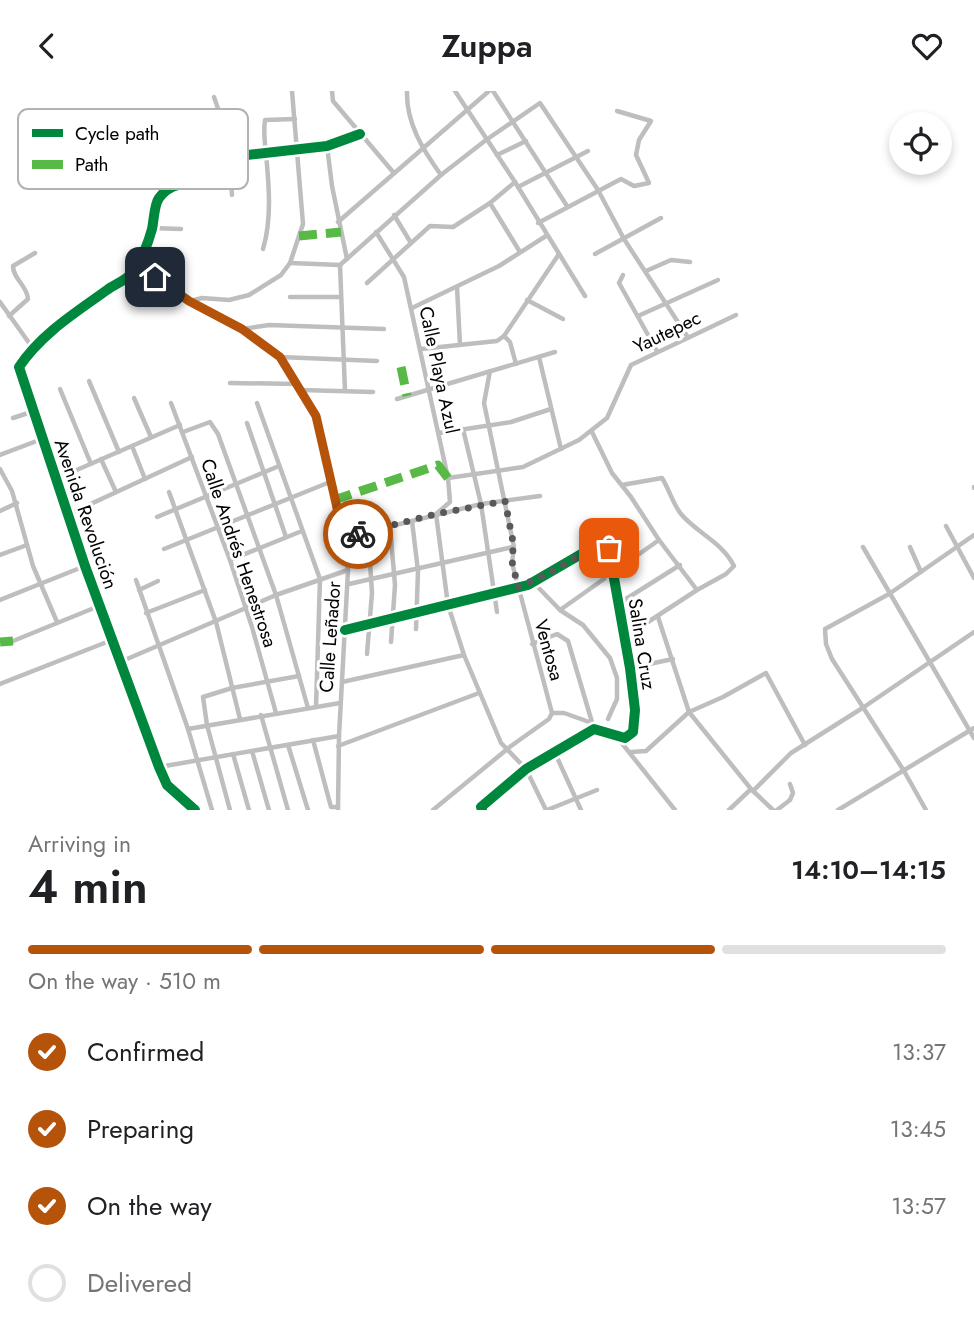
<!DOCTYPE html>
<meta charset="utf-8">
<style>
:root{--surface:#fff;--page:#f2f2f2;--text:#202124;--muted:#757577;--line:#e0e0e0;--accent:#b45309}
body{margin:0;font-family:Jost,sans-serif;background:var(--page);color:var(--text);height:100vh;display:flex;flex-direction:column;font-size:26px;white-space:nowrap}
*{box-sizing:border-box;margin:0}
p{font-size:23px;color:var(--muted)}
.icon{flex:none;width:38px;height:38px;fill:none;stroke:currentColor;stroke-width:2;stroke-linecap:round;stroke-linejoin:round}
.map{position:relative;height:719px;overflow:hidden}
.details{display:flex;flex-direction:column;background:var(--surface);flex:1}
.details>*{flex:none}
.fabs{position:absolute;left:889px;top:21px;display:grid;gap:14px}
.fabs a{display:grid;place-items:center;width:63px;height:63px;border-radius:50%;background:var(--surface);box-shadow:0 4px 10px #0003;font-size:35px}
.pin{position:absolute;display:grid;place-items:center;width:60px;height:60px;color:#fff;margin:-30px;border-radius:14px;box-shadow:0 4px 10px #0006}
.courier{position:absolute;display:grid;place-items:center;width:70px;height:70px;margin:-35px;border:5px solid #b45309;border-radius:50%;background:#fff;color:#222;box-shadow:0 2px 9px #0007}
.summary em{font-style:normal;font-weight:600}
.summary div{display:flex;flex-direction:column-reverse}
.summary{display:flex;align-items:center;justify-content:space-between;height:119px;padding:0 28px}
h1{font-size:46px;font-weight:600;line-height:52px}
.bar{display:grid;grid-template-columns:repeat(4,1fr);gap:10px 7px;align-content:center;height:84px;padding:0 28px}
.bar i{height:9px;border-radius:5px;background:var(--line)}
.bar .on{background:var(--accent)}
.bar p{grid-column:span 4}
ol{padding:0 28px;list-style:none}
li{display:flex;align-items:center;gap:21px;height:77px}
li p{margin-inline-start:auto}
li .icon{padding:7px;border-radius:50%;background:var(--accent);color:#fff;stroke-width:4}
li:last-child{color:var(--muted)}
li i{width:38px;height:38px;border:4px solid var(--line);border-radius:50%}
header{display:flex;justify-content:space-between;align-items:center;height:91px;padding:0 28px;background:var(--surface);font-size:32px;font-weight:600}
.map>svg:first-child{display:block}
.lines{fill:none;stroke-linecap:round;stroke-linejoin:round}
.street{stroke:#bebebe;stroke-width:4.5}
.quiet{stroke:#58b947;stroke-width:9;stroke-dasharray:18 9;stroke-linecap:butt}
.cycleway-casing{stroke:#fff;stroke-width:15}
.cycleway{stroke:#00873e;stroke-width:10}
.done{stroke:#595959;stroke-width:7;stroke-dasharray:0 12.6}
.route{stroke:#b45309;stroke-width:9}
.labels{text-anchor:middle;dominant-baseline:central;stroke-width:6;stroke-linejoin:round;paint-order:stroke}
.street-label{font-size:19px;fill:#000;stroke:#fff}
.key{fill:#fff;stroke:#b2b2b2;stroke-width:2}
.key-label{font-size:19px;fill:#000}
</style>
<header><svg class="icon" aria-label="back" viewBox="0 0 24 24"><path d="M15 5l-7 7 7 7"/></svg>Zuppa<svg class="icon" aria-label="heart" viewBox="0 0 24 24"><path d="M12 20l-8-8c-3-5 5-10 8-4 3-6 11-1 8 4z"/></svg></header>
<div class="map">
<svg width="974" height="719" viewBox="0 0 974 719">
<rect width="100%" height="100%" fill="#fff"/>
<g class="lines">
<!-- street -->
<g class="street">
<path d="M332,0L333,10L393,81"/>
<path d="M407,0C406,32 423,59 441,84"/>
<path d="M455,0L515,91L585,205"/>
<path d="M493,0L567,115"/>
<path d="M214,6C226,38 230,69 232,104"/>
<path d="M327,55L332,95L347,168"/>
<path d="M497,64L526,50"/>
<path d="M518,96L588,60"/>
<path d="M490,112L520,161"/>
<path d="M394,124L411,152"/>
<path d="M338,131L489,0"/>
<path d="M538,132L621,88L634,95L649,92L636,64L639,49L651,30L617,20"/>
<path d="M152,137L181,138"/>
<path d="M376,141L404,186L448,387L450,411L436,423L448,514L464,564L501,652L526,678L546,719"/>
<path d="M263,158C272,128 269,94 266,63C265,51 263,41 265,29L295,28"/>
<path d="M595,163L661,127"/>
<path d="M290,172L340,174L441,84L486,49L540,12L598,99L624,148L687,245"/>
<path d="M139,174L170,198L242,238L280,266L316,325L343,447L348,479L339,645L338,719"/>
<path d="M340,174L345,300"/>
<path d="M646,180L671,169L690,171"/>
<path d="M623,184L619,192L657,260"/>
<path d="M367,192L430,135L453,136L490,112L515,91"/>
<path d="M457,196L460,254"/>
<path d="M290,206H340"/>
<path d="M527,209L563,228"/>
<path d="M190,210L202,207L229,209L249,204L281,184L290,172L303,133L292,0"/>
<path d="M0,211L32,256"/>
<path d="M412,217L499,175L546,145"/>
<path d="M9,225L28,208C27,194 13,188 13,175L35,162"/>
<path d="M638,225L718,189"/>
<path d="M243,238L269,234L384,238"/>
<path d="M504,245L510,251L516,273"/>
<path d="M421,258L497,250L504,245L559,163"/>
<path d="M280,266L377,270"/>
<path d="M539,266L561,358"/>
<path d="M89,290L119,361"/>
<path d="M230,292L297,293"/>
<path d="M60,298L91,373"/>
<path d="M301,299L373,301"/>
<path d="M134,307L151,346"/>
<path d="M397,308L555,261"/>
<path d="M171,312L230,469L252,536L276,622"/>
<path d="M257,312L320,488L316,616"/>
<path d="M13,327L34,320"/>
<path d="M247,332L286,446"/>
<path d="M463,338L481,413L497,521"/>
<path d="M183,341L210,331L218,343L276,504L308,617"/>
<path d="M592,341L612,382L631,406L659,449L697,499"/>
<path d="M439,342L511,331L551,318"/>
<path d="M132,355L145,388"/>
<path d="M0,364L42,348"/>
<path d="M101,368L116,401"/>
<path d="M0,378L12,400L33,475L57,531"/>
<path d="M448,387L523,376L579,349L607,327L631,274L736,224"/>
<path d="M56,388L180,334"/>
<path d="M622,394L662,387C669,398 673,413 681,423C697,442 722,451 734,475L726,483L697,499L625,546"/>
<path d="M974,396V397"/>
<path d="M169,401L216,531L240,628"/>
<path d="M0,420L17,412"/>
<path d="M69,423L192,366"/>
<path d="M157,426L279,375"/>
<path d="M412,430L418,480L416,538"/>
<path d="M390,435L395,494L391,551"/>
<path d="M946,435L974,487"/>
<path d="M343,447L481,413L540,405"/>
<path d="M863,456L974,647"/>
<path d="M910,456L921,481"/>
<path d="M164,458L330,391"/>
<path d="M0,464L27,454"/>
<path d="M230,469L302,440"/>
<path d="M136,489L188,638L212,719"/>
<path d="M533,491L560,519L583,534L610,567L617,587V608L608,628"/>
<path d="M349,493L513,456"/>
<path d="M139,499L158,490"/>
<path d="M0,509L85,475"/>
<path d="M618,513L680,474"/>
<path d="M560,519L659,449"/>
<path d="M146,522L205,499"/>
<path d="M658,526L689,621L751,698L773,719"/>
<path d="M345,539L528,494L607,448L630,577L635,619L633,641L625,647L594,638L526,678L481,716L482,719"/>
<path d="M13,550L99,515"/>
<path d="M532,553L557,543L568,550L594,638"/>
<path d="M367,563L372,502L368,440"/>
<path d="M120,571L276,504L348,479"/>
<path d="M630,577L673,568"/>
<path d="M342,591L464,564"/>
<path d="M0,593L112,549"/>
<path d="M552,622H564L592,632"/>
<path d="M261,624L288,719"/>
<path d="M188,638L340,612"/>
<path d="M617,646L675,719"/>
<path d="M313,649L331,716H338"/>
<path d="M288,654L308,719"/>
<path d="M338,655L479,602"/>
<path d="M252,660L269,719"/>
<path d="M631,661L646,660L689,621L723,606L766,582L805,654"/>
<path d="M555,662L581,719"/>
<path d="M233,663L249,719"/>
<path d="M159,676L339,645"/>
<path d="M753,700L791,662L864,616L974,541"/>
<path d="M195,719L167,694L159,676L85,475L19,276C41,243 75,222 107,199C115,193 127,189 133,181C141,172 149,149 152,138C154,129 154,114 159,107C174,87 193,94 213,94L219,87L229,66L327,55L360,43"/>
<path d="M230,719L207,634L203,606L232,597L299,585"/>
<path d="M433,719L511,655L549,628L552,622L512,472L514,456L484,312L490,280"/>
<path d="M547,719L597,699"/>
<path d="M729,719L751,698"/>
<path d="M777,719L790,709L793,702L790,693"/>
<path d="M838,719L974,637"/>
<path d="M926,719L904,680L832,568L826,553L825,538L889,503L974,444"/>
</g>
<!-- quiet -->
<g class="quiet">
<path d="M299,145L341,141"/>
<path d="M401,276L407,305"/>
<path d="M334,409L438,374L448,387"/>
<path d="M0,551L13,550"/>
</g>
<!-- cycleway casing -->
<g class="cycleway-casing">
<g id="cycleway">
<path d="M345,539L528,494L607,448L630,577L635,619L633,641L625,647L594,638L526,678L481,716L482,719"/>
<path d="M195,719L167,694L159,676L85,475L19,276C41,243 75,222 107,199C115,193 127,189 133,181C141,172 149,149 152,138C154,129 154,114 159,107C174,87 193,94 213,94L219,87L229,66L327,55L360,43"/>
</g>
</g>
<!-- cycleway -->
<use href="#cycleway" class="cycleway"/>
</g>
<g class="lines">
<!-- done -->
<path class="done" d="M358,443L436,423L505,410L514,456L511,466L518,496L548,483L607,447L609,457"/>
<!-- route -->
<path class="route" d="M155,186L189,210L242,238L280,266L316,325L344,447L358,443"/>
</g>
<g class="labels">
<!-- street labels -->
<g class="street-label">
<text transform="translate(667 241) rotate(-26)">Yautepec</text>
<text transform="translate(439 279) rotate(78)">Calle Playa Azul</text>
<text transform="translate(86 423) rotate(71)">Avenida Revolución</text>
<text transform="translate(239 462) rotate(71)">Calle Andrés Henestrosa</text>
<text transform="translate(330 546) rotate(-86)">Calle Leñador</text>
<text transform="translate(642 553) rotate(81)">Salina Cruz</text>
<text transform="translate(549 559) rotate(74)">Ventosa</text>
</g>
</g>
<!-- legend -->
<rect x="18" y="18" width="230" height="80" rx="10" class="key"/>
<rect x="32" y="38" width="31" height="8" fill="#00873e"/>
<rect x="32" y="69" width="31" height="9" fill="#58b947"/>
<g class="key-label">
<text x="75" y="49">Cycle path</text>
<text x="75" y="80">Path</text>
</g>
</svg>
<div class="fabs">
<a><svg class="icon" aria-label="locate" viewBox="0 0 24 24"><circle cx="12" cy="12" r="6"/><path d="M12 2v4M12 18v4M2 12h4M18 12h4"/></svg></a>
</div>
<div class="pin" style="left:609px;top:457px;background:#ea580c"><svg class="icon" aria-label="bag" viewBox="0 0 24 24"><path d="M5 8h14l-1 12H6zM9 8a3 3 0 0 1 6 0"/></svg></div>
<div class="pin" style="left:155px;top:186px;background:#1f2937"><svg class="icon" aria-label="home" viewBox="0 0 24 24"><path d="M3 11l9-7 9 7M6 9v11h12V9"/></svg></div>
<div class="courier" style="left:358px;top:443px"><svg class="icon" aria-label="bike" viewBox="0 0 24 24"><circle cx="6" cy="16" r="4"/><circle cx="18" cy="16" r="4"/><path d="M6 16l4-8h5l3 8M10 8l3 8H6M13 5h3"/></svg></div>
</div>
<section class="details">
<div class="summary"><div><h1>4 min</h1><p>Arriving in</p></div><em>14:10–14:15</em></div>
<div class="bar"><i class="on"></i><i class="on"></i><i class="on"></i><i></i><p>On the way · 510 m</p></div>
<ol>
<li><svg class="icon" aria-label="check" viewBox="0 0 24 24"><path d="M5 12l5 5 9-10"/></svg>Confirmed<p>13:37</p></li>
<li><svg class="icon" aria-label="check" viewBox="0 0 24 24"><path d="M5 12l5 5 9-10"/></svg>Preparing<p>13:45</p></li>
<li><svg class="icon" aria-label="check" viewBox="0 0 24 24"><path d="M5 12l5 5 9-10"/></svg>On the way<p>13:57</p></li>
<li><i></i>Delivered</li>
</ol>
</section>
